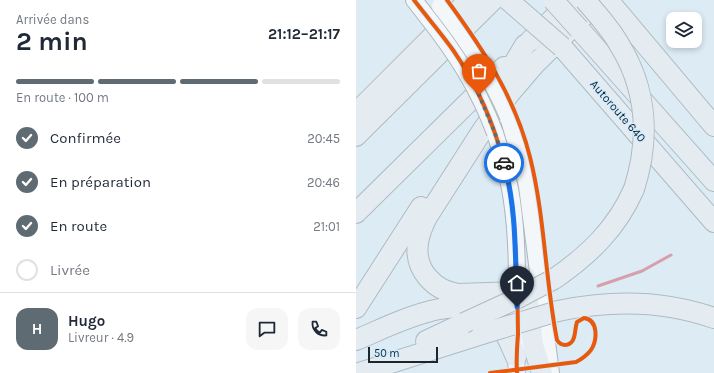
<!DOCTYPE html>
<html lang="fr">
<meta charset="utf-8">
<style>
:root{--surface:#fff;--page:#f6f6f7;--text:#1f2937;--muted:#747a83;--line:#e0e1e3;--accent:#5f6b73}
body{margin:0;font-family:Karla,sans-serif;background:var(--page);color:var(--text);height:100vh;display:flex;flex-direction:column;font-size:15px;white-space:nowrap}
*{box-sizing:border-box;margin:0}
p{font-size:13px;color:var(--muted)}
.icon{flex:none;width:22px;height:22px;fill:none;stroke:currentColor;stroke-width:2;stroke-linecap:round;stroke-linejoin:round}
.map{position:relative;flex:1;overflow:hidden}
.drawer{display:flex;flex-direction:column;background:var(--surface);width:356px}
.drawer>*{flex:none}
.tools{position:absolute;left:310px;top:12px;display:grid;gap:8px}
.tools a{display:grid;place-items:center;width:36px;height:36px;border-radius:8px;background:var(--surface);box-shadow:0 2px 6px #0003;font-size:20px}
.scale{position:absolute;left:12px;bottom:10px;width:70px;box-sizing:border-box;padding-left:4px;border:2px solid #1c262d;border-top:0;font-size:11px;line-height:14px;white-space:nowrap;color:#1c262d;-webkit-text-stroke:3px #d2edff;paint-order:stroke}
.pin{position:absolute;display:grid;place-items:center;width:34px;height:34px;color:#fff;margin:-41px -17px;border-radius:50% 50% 50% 0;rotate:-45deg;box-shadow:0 0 4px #0007}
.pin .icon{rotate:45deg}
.courier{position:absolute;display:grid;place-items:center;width:40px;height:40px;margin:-20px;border:3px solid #1a73e8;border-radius:50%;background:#fff;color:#222;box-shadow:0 1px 5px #0007}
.headline em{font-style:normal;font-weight:700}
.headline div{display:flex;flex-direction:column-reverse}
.headline{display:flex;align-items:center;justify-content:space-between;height:68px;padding:0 16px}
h1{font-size:26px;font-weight:700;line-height:30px}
.bar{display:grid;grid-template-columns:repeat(4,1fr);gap:6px 4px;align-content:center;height:48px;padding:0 16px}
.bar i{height:5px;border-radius:3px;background:var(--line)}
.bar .selected{background:var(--accent)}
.bar p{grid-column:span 4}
.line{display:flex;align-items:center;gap:10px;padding:0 16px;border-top:1px solid var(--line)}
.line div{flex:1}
.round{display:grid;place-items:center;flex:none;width:42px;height:42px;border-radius:12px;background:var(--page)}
ol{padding:0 16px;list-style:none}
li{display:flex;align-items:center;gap:12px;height:44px}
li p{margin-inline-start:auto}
li .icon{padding:4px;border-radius:50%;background:var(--accent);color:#fff;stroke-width:4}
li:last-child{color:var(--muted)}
li i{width:22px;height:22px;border:2px solid var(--line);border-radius:50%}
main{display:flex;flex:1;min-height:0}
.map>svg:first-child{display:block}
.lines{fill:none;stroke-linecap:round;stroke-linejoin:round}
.stream{stroke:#d69fac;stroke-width:3}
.secondary-casing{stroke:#acb7be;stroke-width:18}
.highway-casing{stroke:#aebbc2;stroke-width:22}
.secondary{stroke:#f4f7f9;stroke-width:16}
.highway{stroke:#e4ecf1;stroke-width:20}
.secondary-bridge-casing{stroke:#acb7be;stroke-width:18;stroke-linecap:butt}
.highway-bridge-casing{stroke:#aebbc2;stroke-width:22;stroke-linecap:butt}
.secondary-bridge{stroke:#f4f7f9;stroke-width:16}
.highway-bridge{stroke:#e4ecf1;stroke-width:20}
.cycleway-casing{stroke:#d2edff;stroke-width:6}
.cycleway{stroke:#e8590c;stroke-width:4}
.done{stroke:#5f6b73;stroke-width:4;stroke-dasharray:0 7.2}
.route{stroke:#1a73e8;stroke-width:5}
.labels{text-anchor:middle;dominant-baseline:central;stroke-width:3;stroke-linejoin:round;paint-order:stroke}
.street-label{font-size:12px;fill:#1c262d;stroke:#d2edff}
</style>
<main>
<section class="drawer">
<div class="headline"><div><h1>2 min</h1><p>Arrivée dans</p></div><em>21:12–21:17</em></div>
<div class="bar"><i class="selected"></i><i class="selected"></i><i class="selected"></i><i></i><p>En route · 100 m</p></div>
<ol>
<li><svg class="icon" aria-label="check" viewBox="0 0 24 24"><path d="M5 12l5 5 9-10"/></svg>Confirmée<p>20:45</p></li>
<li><svg class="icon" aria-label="check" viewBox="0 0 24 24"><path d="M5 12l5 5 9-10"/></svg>En préparation<p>20:46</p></li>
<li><svg class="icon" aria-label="check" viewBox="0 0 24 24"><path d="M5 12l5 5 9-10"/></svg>En route<p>21:01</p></li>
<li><i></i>Livrée</li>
</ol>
<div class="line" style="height:72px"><b class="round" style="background:var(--accent);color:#fff">H</b><div><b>Hugo</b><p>Livreur · 4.9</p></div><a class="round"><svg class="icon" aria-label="chat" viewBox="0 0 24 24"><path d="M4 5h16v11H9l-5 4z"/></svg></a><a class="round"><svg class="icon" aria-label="phone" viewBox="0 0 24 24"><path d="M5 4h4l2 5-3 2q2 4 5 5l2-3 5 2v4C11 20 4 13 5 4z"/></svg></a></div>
</section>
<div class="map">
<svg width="358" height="373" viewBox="0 0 358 373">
<rect width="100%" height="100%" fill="#dcebf4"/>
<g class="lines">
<!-- stream -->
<path class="stream" d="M242,286L286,271L315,255"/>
<!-- secondary casing -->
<g class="secondary-casing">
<g id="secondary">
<path d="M58,0L72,18"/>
<path d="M152,117L165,160L171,186L195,373"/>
<path d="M139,133C146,155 153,178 156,201C162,242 161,283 161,324C162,340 159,356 161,373"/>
</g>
</g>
<!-- highway casing -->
<g class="highway-casing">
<g id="highway">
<path d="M252,0L358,126"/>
<path d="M223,29L358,181"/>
<path d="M174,41L216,0"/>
<path d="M206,47L358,222"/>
<path d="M139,95L169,45"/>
<path d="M0,113L113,0"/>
<path d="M0,136L137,0"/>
<path d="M0,213L148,67"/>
<path d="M198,279C233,255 261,228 278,189"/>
<path d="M0,308L65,207"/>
<path d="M202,311C254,300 307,300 358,318"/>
<path d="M0,340C37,325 106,286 141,322C150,331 155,346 160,357"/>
<path d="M70,341L108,323"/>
<path d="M3,373L126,334"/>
<path d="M186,373L177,345L172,303L169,294L160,292L102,294C77,290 58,269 62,243C63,234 67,225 71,217L128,128L154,93L178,65L244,0"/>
</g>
</g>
<!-- secondary -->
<use href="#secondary" class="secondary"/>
<!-- highway -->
<use href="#highway" class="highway"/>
<!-- secondary-bridge casing -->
<g class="secondary-bridge-casing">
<g id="secondary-bridge">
<path d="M84,6C111,40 135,76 152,117"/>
<path d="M72,18C101,55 122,88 139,133"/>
</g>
</g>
<!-- highway-bridge casing -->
<g class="highway-bridge-casing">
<g id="highway-bridge">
<path d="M152,0L206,47"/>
<path d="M197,0L223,29"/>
<path d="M229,0C241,14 254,28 263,44C291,89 294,139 278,189"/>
<path d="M108,323L158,300L198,279"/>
<path d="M126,334L202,311"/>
</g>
</g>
<!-- secondary-bridge -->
<use href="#secondary-bridge" class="secondary-bridge"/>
<!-- highway-bridge -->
<use href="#highway-bridge" class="highway-bridge"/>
<!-- cycleway casing -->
<g class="cycleway-casing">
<g id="cycleway">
<path d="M58,0C71,17 85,33 97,50C136,107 157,174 159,243C161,273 162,304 162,334C161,347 160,360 161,373"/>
<path d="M91,0C127,49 159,97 174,157C189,217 189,279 201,340C203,343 205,345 209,345C221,344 218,330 221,322L228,318C243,320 241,341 235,350C231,355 226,359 220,362L134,373"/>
</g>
</g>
<!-- cycleway -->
<use href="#cycleway" class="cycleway"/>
</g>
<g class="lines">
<!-- done -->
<path class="done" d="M123,95L139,133L148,163"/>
<!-- route -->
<path class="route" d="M148,163C161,210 159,259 161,307"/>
</g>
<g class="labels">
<!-- street labels -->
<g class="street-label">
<text transform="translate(262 111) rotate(49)">Autoroute 640</text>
</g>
</g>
</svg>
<div class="tools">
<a><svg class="icon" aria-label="layers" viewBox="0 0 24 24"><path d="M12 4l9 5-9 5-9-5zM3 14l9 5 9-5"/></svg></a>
</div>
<div class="scale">50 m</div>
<div class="pin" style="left:123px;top:95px;background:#ea580c"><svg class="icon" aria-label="bag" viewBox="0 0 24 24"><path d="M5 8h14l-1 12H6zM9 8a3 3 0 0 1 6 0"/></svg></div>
<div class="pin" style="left:161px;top:307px;background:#1f2937"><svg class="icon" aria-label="home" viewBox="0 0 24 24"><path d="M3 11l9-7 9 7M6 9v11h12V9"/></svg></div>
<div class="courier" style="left:148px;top:163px"><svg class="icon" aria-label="car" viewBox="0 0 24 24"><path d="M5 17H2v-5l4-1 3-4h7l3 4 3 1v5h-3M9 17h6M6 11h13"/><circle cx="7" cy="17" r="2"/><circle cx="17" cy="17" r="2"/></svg></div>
</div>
</main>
